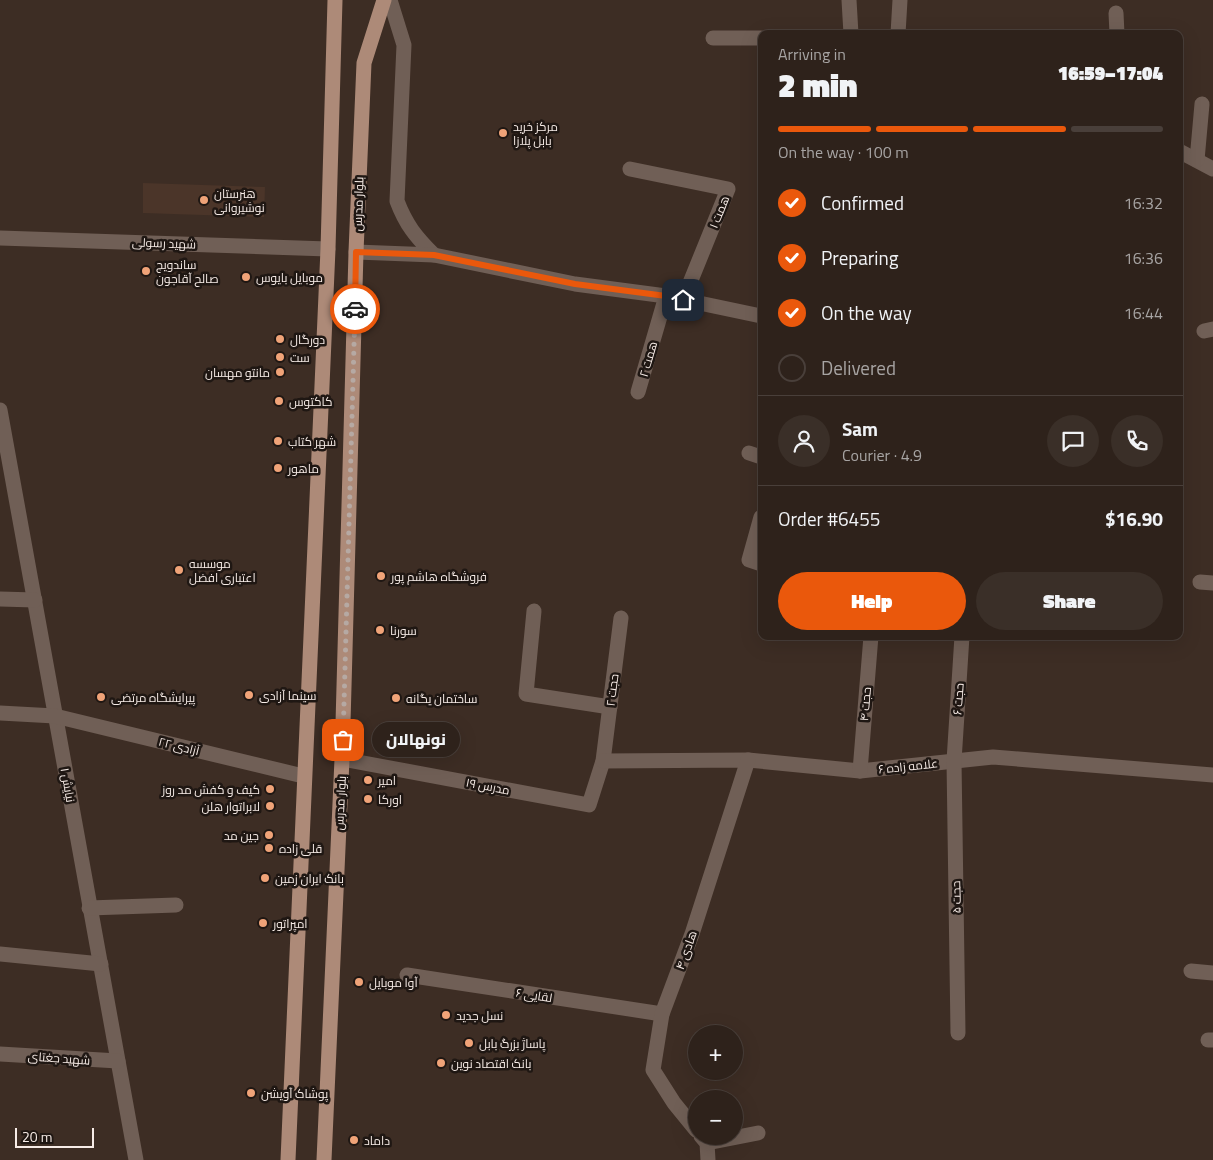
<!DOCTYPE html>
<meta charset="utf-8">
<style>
:root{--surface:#2e221b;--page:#3a2f28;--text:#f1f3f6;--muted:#a7a4a3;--line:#493f3a;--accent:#ea580c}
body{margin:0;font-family:"Titillium Web",Cairo,sans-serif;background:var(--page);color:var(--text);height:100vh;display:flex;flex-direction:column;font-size:19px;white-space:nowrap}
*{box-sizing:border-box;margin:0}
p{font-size:16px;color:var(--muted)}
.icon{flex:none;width:28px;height:28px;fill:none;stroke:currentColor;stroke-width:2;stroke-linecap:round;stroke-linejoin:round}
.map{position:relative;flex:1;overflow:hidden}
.drawer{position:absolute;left:758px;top:30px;width:425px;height:610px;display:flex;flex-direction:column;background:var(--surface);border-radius:10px;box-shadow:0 5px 20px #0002,0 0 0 1px var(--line)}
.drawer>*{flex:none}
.tools{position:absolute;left:688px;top:1025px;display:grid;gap:10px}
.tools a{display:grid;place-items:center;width:55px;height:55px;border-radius:50%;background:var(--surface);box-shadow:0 5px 20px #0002,0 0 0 1px var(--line);font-size:25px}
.scale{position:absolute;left:15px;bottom:12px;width:79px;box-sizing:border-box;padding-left:5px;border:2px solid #f7ece7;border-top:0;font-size:14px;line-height:18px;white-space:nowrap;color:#f7ece7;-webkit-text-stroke:4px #1f1713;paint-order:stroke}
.pin{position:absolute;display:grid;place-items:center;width:42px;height:42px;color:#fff;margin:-21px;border-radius:10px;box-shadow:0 2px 8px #0006}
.courier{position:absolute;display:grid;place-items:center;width:50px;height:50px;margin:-25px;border:4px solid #ea580c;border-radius:50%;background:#fff;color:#222;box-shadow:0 1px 6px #0007}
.bubble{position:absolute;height:35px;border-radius:18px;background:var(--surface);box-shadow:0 5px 20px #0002,0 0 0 1px var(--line);font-size:16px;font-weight:800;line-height:35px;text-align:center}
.headline em{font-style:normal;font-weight:800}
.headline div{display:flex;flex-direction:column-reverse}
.headline{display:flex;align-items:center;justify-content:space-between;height:85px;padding:0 20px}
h1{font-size:32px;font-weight:800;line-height:38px}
.bar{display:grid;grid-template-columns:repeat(4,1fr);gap:8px 5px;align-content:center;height:60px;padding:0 20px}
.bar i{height:6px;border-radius:4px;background:var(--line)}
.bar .active{background:var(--accent)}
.bar p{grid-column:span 4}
.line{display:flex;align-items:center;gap:12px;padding:0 20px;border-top:1px solid var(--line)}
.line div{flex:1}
.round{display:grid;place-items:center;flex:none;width:52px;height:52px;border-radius:26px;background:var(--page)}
ol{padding:0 20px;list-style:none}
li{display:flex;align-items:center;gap:15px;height:55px}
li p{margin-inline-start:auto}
li .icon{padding:5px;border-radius:50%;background:var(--accent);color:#fff;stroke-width:4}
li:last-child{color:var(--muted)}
li i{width:28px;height:28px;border:2px solid var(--line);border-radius:50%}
.action{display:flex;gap:10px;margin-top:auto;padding:10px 20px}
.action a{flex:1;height:58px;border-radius:30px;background:var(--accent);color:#fff;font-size:20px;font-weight:800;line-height:58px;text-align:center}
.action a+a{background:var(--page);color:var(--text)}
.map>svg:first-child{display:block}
.built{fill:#4b3529}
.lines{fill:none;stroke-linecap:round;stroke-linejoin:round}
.minor{stroke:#705f56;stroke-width:15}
.major{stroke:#ad8a78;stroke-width:15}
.done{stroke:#b6a9a3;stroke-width:5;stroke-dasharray:0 9}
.route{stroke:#ea580c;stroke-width:6}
.poi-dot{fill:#f0a378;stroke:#1f1713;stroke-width:2}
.labels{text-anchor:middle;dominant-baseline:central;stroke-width:5;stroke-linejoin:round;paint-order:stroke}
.poi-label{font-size:12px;fill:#f7ece7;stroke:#1f1713;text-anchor:start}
.street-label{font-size:12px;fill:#f7ece7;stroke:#1f1713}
</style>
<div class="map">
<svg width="1213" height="1160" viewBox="0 0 1213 1160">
<rect width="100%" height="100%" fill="#3d2d24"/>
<!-- built -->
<path class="built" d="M143,183L265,187L264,217L143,213Z"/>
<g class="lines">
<!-- minor -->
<g class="minor">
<path d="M390,0L404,45L397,201C406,225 416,237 434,255"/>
<path d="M849,0L851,34"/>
<path d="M1116,13L1117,34"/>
<path d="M898,34L900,0"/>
<path d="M713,38H761"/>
<path d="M1179,151L1213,169"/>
<path d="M1197,160L1202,104"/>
<path d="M630,169L728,189L683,300"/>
<path d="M0,238L328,249"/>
<path d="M356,252L434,255L575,284L666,296L761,316"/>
<path d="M1204,331L1213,329"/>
<path d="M638,392L666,296"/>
<path d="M0,410L136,1160"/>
<path d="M749,453L761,457"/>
<path d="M761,517L749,560L761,564"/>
<path d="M1200,582L1213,583"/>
<path d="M0,599L35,600"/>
<path d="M534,611L526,694L610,707"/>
<path d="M0,713L55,716L303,776"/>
<path d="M342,759L589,805L603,761L621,618"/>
<path d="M603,761L748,760L860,771L993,757L1213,775"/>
<path d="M860,771L871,636"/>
<path d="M89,908L176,905"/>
<path d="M0,954L101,964"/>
<path d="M1191,971L1213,973"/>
<path d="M407,975L662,1014"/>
<path d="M958,1033L954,761L962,636"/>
<path d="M1208,1040H1213"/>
<path d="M0,1054L118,1061"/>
<path d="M696,1130L674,1103L653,1070L662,1014L692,934L748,760"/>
<path d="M701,1136L707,1143L708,1160"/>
<path d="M707,1143L758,1133"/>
</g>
<!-- major -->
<g class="major">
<path d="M288,1160L328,249L335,0"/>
<path d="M324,1160L342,759L356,252L364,63L384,0"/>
</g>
</g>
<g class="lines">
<!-- done -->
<path class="done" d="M343,740L355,309"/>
<!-- route -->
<path class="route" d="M355,309L356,252L434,255L575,284L666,296L683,300"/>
</g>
<!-- markers -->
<g class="poi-dot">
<circle cx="503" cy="133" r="5"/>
<circle cx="204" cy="200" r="5"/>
<circle cx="146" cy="271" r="5"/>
<circle cx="246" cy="277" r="5"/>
<circle cx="280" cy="339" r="5"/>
<circle cx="280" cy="357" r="5"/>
<circle cx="280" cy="372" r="5"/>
<circle cx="279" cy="401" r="5"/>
<circle cx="278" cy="441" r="5"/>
<circle cx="278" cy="468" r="5"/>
<circle cx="179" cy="570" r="5"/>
<circle cx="381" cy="576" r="5"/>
<circle cx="380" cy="630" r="5"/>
<circle cx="249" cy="695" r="5"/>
<circle cx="101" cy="697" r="5"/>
<circle cx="396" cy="698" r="5"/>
<circle cx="368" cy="780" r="5"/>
<circle cx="270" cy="789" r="5"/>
<circle cx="368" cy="799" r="5"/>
<circle cx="270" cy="806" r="5"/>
<circle cx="269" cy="835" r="5"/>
<circle cx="269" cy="848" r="5"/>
<circle cx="265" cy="878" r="5"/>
<circle cx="263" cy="923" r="5"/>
<circle cx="359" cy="982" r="5"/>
<circle cx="446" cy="1015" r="5"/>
<circle cx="469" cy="1043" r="5"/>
<circle cx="441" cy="1063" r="5"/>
<circle cx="251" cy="1093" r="5"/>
<circle cx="354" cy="1140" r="5"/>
</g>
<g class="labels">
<!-- poi labels -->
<g class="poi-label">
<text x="513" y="126">مرکز خرید<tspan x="513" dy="14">بابل پلازا</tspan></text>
<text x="214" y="193">هنرستان<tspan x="214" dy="14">نوشیروانی</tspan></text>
<text x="156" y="264">ساندویچ<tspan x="156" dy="14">صالح آقاجون</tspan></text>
<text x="256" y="277">موبایل بایوس</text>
<text x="290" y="339">دورگال</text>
<text x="290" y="357">ست</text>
<text x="270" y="372" text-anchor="end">مانتو مهسان</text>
<text x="289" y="401">کاکتوس</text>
<text x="288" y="441">شهر کتاب</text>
<text x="288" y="468">ماهور</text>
<text x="189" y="563">موسسه<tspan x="189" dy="14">اعتباری افضل</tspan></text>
<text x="391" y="576">فروشگاه هاشم پور</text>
<text x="390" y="630">سورنا</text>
<text x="259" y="695">سینما آزادی</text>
<text x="111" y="697">پیرایشگاه مرتضی</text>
<text x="406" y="698">ساختمان یگانه</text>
<text x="378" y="780">امیر</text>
<text x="260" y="789" text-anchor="end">کیف و کفش مد روز</text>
<text x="378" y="799">اورکا</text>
<text x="260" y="806" text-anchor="end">لابراتوار هلن</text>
<text x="259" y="835" text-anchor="end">جین مد</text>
<text x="279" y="848">قلی زاده</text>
<text x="275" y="878">بانک ایران زمین</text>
<text x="273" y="923">امپراتور</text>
<text x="369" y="982">آوا موبایل</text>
<text x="456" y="1015">نسل جدید</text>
<text x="479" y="1043">پاساژ بزرگ بابل</text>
<text x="451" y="1063">بانک اقتصاد نوین</text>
<text x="261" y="1093">پوشاک آویشن</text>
<text x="364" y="1140">داماد</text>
</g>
<!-- street labels -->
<g class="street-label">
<text transform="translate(358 204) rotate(-88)">بلوار مدرس</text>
<text transform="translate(719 212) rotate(-68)">همت ۱</text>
<text transform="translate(164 243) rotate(2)">شهید رسولی</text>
<text transform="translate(648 359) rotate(-74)">همت ۲</text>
<text transform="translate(612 690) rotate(-83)">حجت ۲</text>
<text transform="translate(958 699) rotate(-86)">حجت ۶</text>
<text transform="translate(865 704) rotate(-85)">حجت ۴</text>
<text transform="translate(179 746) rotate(14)">آزادی ٢٢</text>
<text transform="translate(908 766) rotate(-6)">علامه زاده ۶</text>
<text transform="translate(68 785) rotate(80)">نیایش ۱</text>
<text transform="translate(488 786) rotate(11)">مدرس ۱۹</text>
<text transform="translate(340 803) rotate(-87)">بلوار مدرس</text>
<text transform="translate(956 897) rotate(-91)">حجت ۵</text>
<text transform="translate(686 950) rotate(-70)">هادی ۴</text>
<text transform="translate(534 995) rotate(9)">لقایی ۶</text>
<text transform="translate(59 1058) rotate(4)">شهید جغتای</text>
</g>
</g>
</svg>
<div class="tools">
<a>+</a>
<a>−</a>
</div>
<div class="scale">20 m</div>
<div class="pin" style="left:343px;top:740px;background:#ea580c"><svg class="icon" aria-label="bag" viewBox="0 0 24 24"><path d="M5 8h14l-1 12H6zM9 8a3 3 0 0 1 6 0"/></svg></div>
<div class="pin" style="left:683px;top:300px;background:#1f2937"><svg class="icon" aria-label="home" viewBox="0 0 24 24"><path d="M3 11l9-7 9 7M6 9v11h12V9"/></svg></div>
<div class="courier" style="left:355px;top:309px"><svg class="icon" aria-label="car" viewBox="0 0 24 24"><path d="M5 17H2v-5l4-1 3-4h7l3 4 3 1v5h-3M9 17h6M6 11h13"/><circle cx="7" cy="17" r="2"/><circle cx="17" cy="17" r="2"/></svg></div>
<div class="bubble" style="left:372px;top:722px;width:88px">نونهالان</div>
<section class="drawer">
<div class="headline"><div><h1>2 min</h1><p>Arriving in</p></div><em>16:59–17:04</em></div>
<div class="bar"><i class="active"></i><i class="active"></i><i class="active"></i><i></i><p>On the way · 100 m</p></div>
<ol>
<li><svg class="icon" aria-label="check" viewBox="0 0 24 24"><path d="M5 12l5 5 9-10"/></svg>Confirmed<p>16:32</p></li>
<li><svg class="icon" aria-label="check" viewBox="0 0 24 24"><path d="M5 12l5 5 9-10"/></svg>Preparing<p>16:36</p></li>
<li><svg class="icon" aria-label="check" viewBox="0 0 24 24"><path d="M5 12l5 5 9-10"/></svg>On the way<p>16:44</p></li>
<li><i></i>Delivered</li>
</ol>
<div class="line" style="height:90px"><a class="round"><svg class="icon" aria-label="person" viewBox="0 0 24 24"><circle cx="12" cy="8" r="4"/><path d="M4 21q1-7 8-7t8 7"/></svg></a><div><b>Sam</b><p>Courier · 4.9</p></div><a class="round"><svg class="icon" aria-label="chat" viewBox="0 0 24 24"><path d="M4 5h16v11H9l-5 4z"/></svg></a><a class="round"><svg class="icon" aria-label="phone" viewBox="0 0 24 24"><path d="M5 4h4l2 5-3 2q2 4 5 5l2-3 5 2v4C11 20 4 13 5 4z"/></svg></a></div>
<div class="line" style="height:65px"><div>Order #6455</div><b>$16.90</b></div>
<div class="action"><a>Help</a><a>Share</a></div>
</section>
</div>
